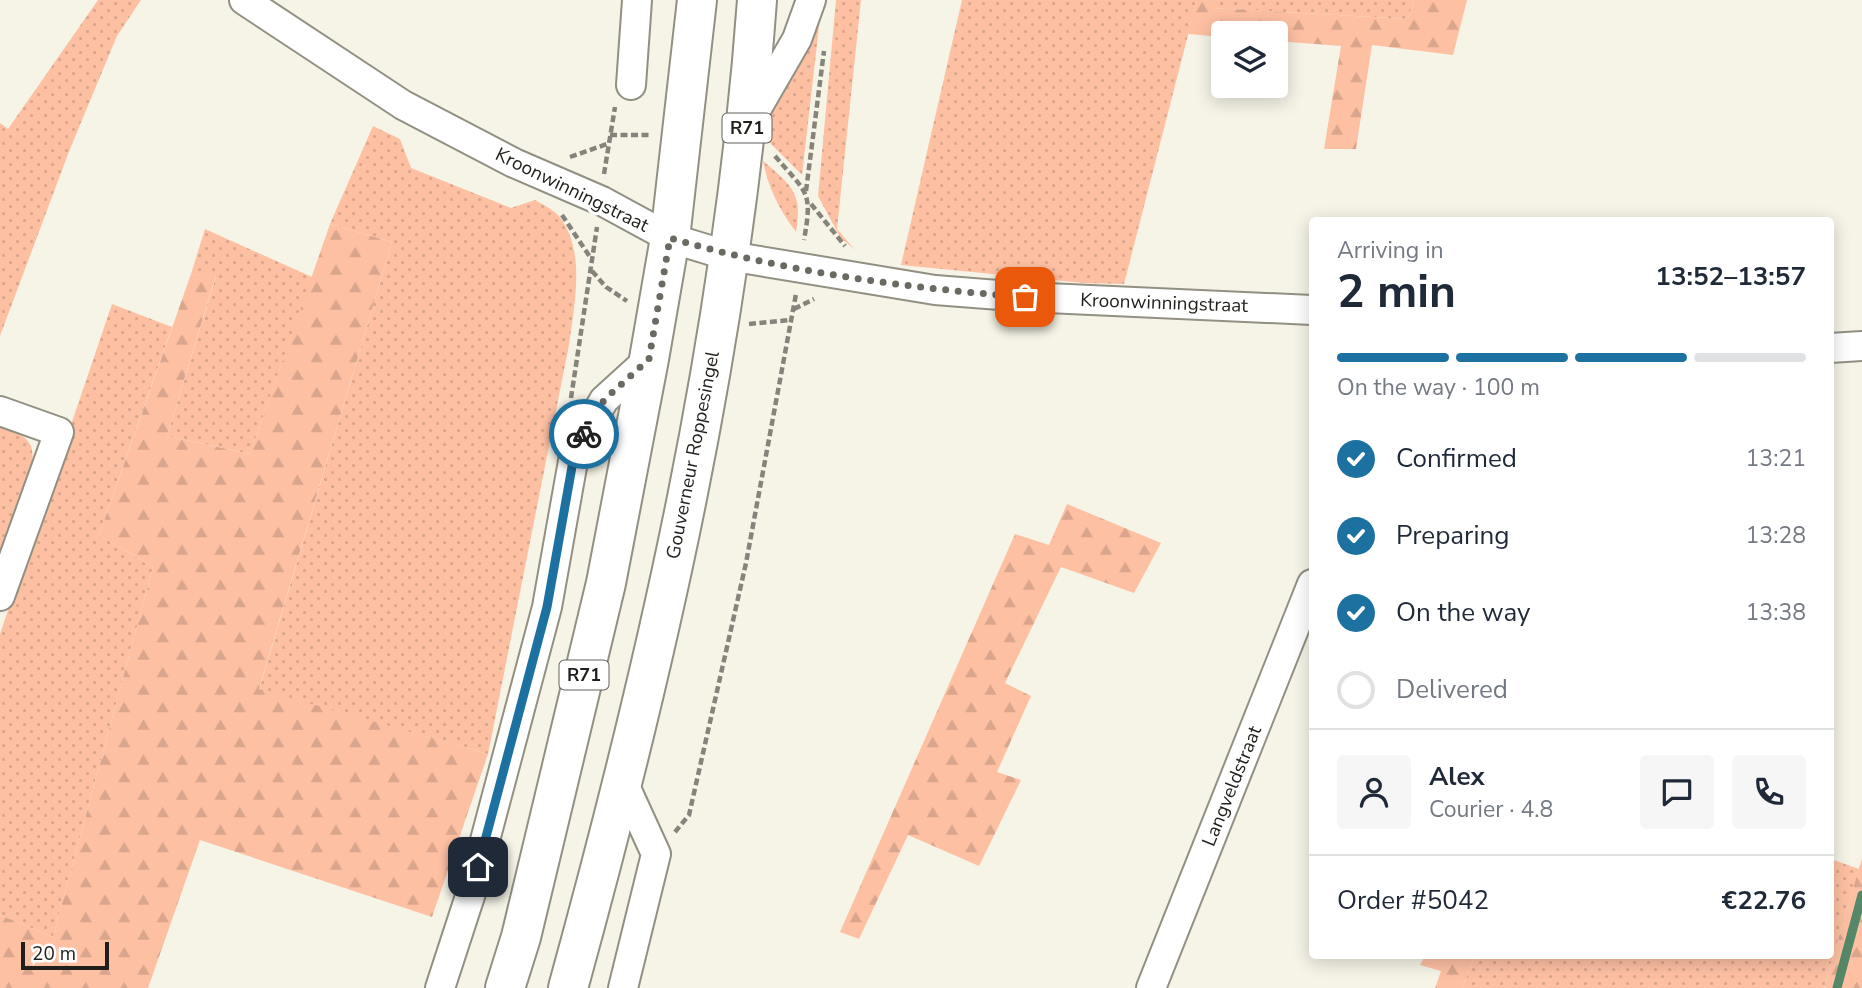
<!DOCTYPE html>
<meta charset="utf-8">
<style>
:root{--surface:#fff;--page:#f6f6f7;--text:#1f2937;--muted:#747a83;--line:#e0e1e3;--accent:#1d71a1}
body{margin:0;font-family:"Nunito Sans",sans-serif;background:var(--page);color:var(--text);height:100vh;display:flex;flex-direction:column;font-size:26px;white-space:nowrap}
*{box-sizing:border-box;margin:0}
p{font-size:23px;color:var(--muted)}
.icon{flex:none;width:38px;height:38px;fill:none;stroke:currentColor;stroke-width:2;stroke-linecap:round;stroke-linejoin:round}
.map{position:relative;flex:1;overflow:hidden}
.side{position:absolute;left:1309px;top:217px;width:525px;height:742px;display:flex;flex-direction:column;background:var(--surface);border-radius:7px;box-shadow:0 4px 18px #0003}
.side>*{flex:none}
.fabs{position:absolute;left:1211px;top:21px;display:grid;gap:14px}
.fabs a{display:grid;place-items:center;width:77px;height:77px;border-radius:7px;background:var(--surface);box-shadow:0 4px 18px #0003;font-size:35px}
.scale{position:absolute;left:21px;bottom:18px;width:88px;box-sizing:border-box;padding-left:7px;border:4px solid #201f1b;border-top:0;font-size:19px;line-height:24px;white-space:nowrap;color:#201f1b;-webkit-text-stroke:5px #fff;paint-order:stroke}
.pin{position:absolute;display:grid;place-items:center;width:60px;height:60px;color:#fff;margin:-30px;border-radius:14px;box-shadow:0 4px 10px #0006}
.courier{position:absolute;display:grid;place-items:center;width:70px;height:70px;margin:-35px;border:5px solid #1d71a1;border-radius:50%;background:#fff;color:#222;box-shadow:0 2px 9px #0007}
.overview em{font-style:normal;font-weight:700}
.overview div{display:flex;flex-direction:column-reverse}
.overview{display:flex;align-items:center;justify-content:space-between;height:119px;padding:0 28px}
h1{font-size:46px;font-weight:700;line-height:52px}
.bar{display:grid;grid-template-columns:repeat(4,1fr);gap:10px 7px;align-content:center;height:84px;padding:0 28px}
.bar i{height:9px;border-radius:5px;background:var(--line)}
.bar .on{background:var(--accent)}
.bar p{grid-column:span 4}
.line{display:flex;align-items:center;gap:18px;padding:0 28px;border-top:2px solid var(--line)}
.line div{flex:1}
.round{display:grid;place-items:center;flex:none;width:74px;height:74px;border-radius:7px;background:var(--page)}
ol{padding:0 28px;list-style:none}
li{display:flex;align-items:center;gap:21px;height:77px}
li p{margin-inline-start:auto}
li .icon{padding:7px;border-radius:50%;background:var(--accent);color:#fff;stroke-width:4}
li:last-child{color:var(--muted)}
li i{width:38px;height:38px;border:4px solid var(--line);border-radius:50%}
.map>svg:first-child{display:block}
.grass{fill:url(#grass-dots)}
.forest{fill:url(#forest-firs)}
.lines{fill:none;stroke-linecap:round;stroke-linejoin:round}
.stream{stroke:#558869;stroke-width:9}
.street-casing{stroke:#919083;stroke-width:32}
.highway-casing{stroke:#919083;stroke-width:42}
.path{stroke:#85837b;stroke-width:4.5;stroke-dasharray:7 3.5;stroke-linecap:butt}
.street{stroke:#fff;stroke-width:28}
.highway{stroke:#fff;stroke-width:38}
.done{stroke:#6b6a62;stroke-width:7;stroke-dasharray:0 12.6}
.route{stroke:#1d71a1;stroke-width:9}
.labels{text-anchor:middle;dominant-baseline:central;stroke-width:7;stroke-linejoin:round;paint-order:stroke}
.shield{fill:#fff;stroke:#63625f;stroke-width:2}
.shield-label{font-size:18px;font-weight:bold;fill:#201f1b}
.street-label{font-size:19px;fill:#201f1b;stroke:#fff}
</style>
<div class="map">
<svg width="1862" height="988" viewBox="0 0 1862 988">
<defs>
<pattern id="grass-dots" width="8" height="8" patternUnits="userSpaceOnUse" patternTransform="scale(1.75)"><rect width="8" height="8" fill="#fec0a3"/><path d="M2 2h.1M6 6h.1" fill="none" stroke="#d9a58c" stroke-width="1.8" stroke-linecap="round"/></pattern>
<pattern id="forest-firs" width="22" height="20" patternUnits="userSpaceOnUse" patternTransform="scale(1.75)"><rect width="22" height="20" fill="#fec0a3"/><path d="M5 1l3.5 6h-7zM16 11l3.5 6h-7z" fill="#d9a58c"/></pattern>
</defs>
<rect width="100%" height="100%" fill="#f6f4e7"/>
<!-- grass -->
<g class="grass">
<path d="M98,0H141L117,36L70,149L0,336V123L8,129Z"/>
<path d="M836,0H861L837,229L855,250L840,237L818,196Z"/>
<path d="M962,0H1197L1124,284L1084,283L901,265Z"/>
<path d="M1213,0H1414L1408,19L1211,8Z"/>
<path d="M820,18L802,175L767,140L766,131L768,113L804,56Z"/>
<path d="M373,126L400,139L411,168L511,208L535,200C542,204 552,209 558,215C587,250 574,305 569,345L488,754L259,690L392,242L330,224Z"/>
<path d="M763,161C792,185 803,194 796,232C779,209 769,190 763,161Z"/>
<path d="M205,229L312,277L250,454L167,436L216,276L191,274Z"/>
<path d="M112,304L172,327L99,535L153,567L53,937L0,915V634Z"/>
<path d="M0,427C11,431 26,434 31,446C40,474 9,543 0,572Z"/>
<path d="M1831,859L1859,869L1824,988H1462L1475,956H1830Z"/>
</g>
<!-- forest -->
<g class="forest">
<path d="M1197,0H1213L1212,8L1408,19L1414,0H1467L1453,55L1372,45L1356,149H1324L1341,46L1276,41V33H1223V37L1188,34Z"/>
<path d="M330,224L392,242L259,689L488,754L432,917L200,840L148,988H0V915L53,937L153,567L99,535L191,274L216,275L167,436L250,454Z"/>
<path d="M1067,504L1161,543L1134,593L1061,567L1005,683L1031,696L997,772L1021,780L979,866L908,835L859,939L840,932L1015,534L1049,545Z"/>
<path d="M1862,858V988H1824Z"/>
<path d="M1425,956H1475L1462,988H1435L1441,971L1420,965Z"/>
</g>
<g class="lines">
<!-- stream -->
<path class="stream" d="M1837,988L1862,895"/>
<!-- street casing -->
<g class="street-casing">
<g id="street">
<path d="M244,0L403,105L514,163L602,201L670,238L729,256L935,290L1025,297L1312,310"/>
<path d="M631,85L637,0"/>
<path d="M749,122L797,39L811,0"/>
<path d="M1830,348L1862,346"/>
<path d="M0,411L59,432L0,596"/>
<path d="M440,988L471,893L547,607L575,450L604,400L649,359"/>
<path d="M623,988L656,854L624,784"/>
<path d="M1151,988L1312,584"/>
</g>
</g>
<!-- highway casing -->
<g class="highway-casing">
<g id="highway">
<path d="M505,988L521,937L606,583L649,359L670,238L697,0"/>
<path d="M568,988C657,665 733,335 757,0"/>
</g>
</g>
<!-- path -->
<g class="path">
<path d="M610,135H649"/>
<path d="M775,156C807,194 813,190 804,240"/>
<path d="M570,157L607,144"/>
<path d="M604,174L615,107"/>
<path d="M806,191L824,51"/>
<path d="M811,204L845,246"/>
<path d="M562,215L590,257"/>
<path d="M592,271L606,287L627,301"/>
<path d="M794,309L814,299"/>
<path d="M749,324L790,320"/>
<path d="M571,398L597,227"/>
<path d="M675,832L689,815L746,563L796,294"/>
</g>
<!-- street -->
<use href="#street" class="street"/>
<!-- highway -->
<use href="#highway" class="highway"/>
</g>
<g class="lines">
<!-- done -->
<path class="done" d="M584,434L604,400L649,359L670,238C785,272 906,288 1025,297"/>
<!-- route -->
<path class="route" d="M478,867L547,607L575,450L584,434"/>
</g>
<g class="labels">
<!-- shield labels -->
<g class="shield">
<rect x="722.5" y="113.5" width="49" height="29" rx="5"/>
<rect x="559.5" y="660.5" width="49" height="29" rx="5"/>
</g>
<g class="shield-label">
<text x="747" y="128">R71</text>
<text x="584" y="675">R71</text>
</g>
<!-- street labels -->
<g class="street-label">
<text transform="translate(572 190) rotate(26)">Kroonwinningstraat</text>
<text transform="translate(1164 303) rotate(2)">Kroonwinningstraat</text>
<text transform="translate(693 455) rotate(-79)">Gouverneur Roppesingel</text>
<text transform="translate(1232 786) rotate(-68)">Langveldstraat</text>
</g>
</g>
</svg>
<div class="fabs">
<a><svg class="icon" aria-label="layers" viewBox="0 0 24 24"><path d="M12 4l9 5-9 5-9-5zM3 14l9 5 9-5"/></svg></a>
</div>
<div class="scale">20 m</div>
<div class="pin" style="left:1025px;top:297px;background:#ea580c"><svg class="icon" aria-label="bag" viewBox="0 0 24 24"><path d="M5 8h14l-1 12H6zM9 8a3 3 0 0 1 6 0"/></svg></div>
<div class="pin" style="left:478px;top:867px;background:#1f2937"><svg class="icon" aria-label="home" viewBox="0 0 24 24"><path d="M3 11l9-7 9 7M6 9v11h12V9"/></svg></div>
<div class="courier" style="left:584px;top:434px"><svg class="icon" aria-label="bike" viewBox="0 0 24 24"><circle cx="6" cy="16" r="4"/><circle cx="18" cy="16" r="4"/><path d="M6 16l4-8h5l3 8M10 8l3 8H6M13 5h3"/></svg></div>
<section class="side">
<div class="overview"><div><h1>2 min</h1><p>Arriving in</p></div><em>13:52–13:57</em></div>
<div class="bar"><i class="on"></i><i class="on"></i><i class="on"></i><i></i><p>On the way · 100 m</p></div>
<ol>
<li><svg class="icon" aria-label="check" viewBox="0 0 24 24"><path d="M5 12l5 5 9-10"/></svg>Confirmed<p>13:21</p></li>
<li><svg class="icon" aria-label="check" viewBox="0 0 24 24"><path d="M5 12l5 5 9-10"/></svg>Preparing<p>13:28</p></li>
<li><svg class="icon" aria-label="check" viewBox="0 0 24 24"><path d="M5 12l5 5 9-10"/></svg>On the way<p>13:38</p></li>
<li><i></i>Delivered</li>
</ol>
<div class="line" style="height:126px"><a class="round"><svg class="icon" aria-label="person" viewBox="0 0 24 24"><circle cx="12" cy="8" r="4"/><path d="M4 21q1-7 8-7t8 7"/></svg></a><div><b>Alex</b><p>Courier · 4.8</p></div><a class="round"><svg class="icon" aria-label="chat" viewBox="0 0 24 24"><path d="M4 5h16v11H9l-5 4z"/></svg></a><a class="round"><svg class="icon" aria-label="phone" viewBox="0 0 24 24"><path d="M5 4h4l2 5-3 2q2 4 5 5l2-3 5 2v4C11 20 4 13 5 4z"/></svg></a></div>
<div class="line" style="height:91px"><div>Order #5042</div><b>€22.76</b></div>
</section>
</div>
